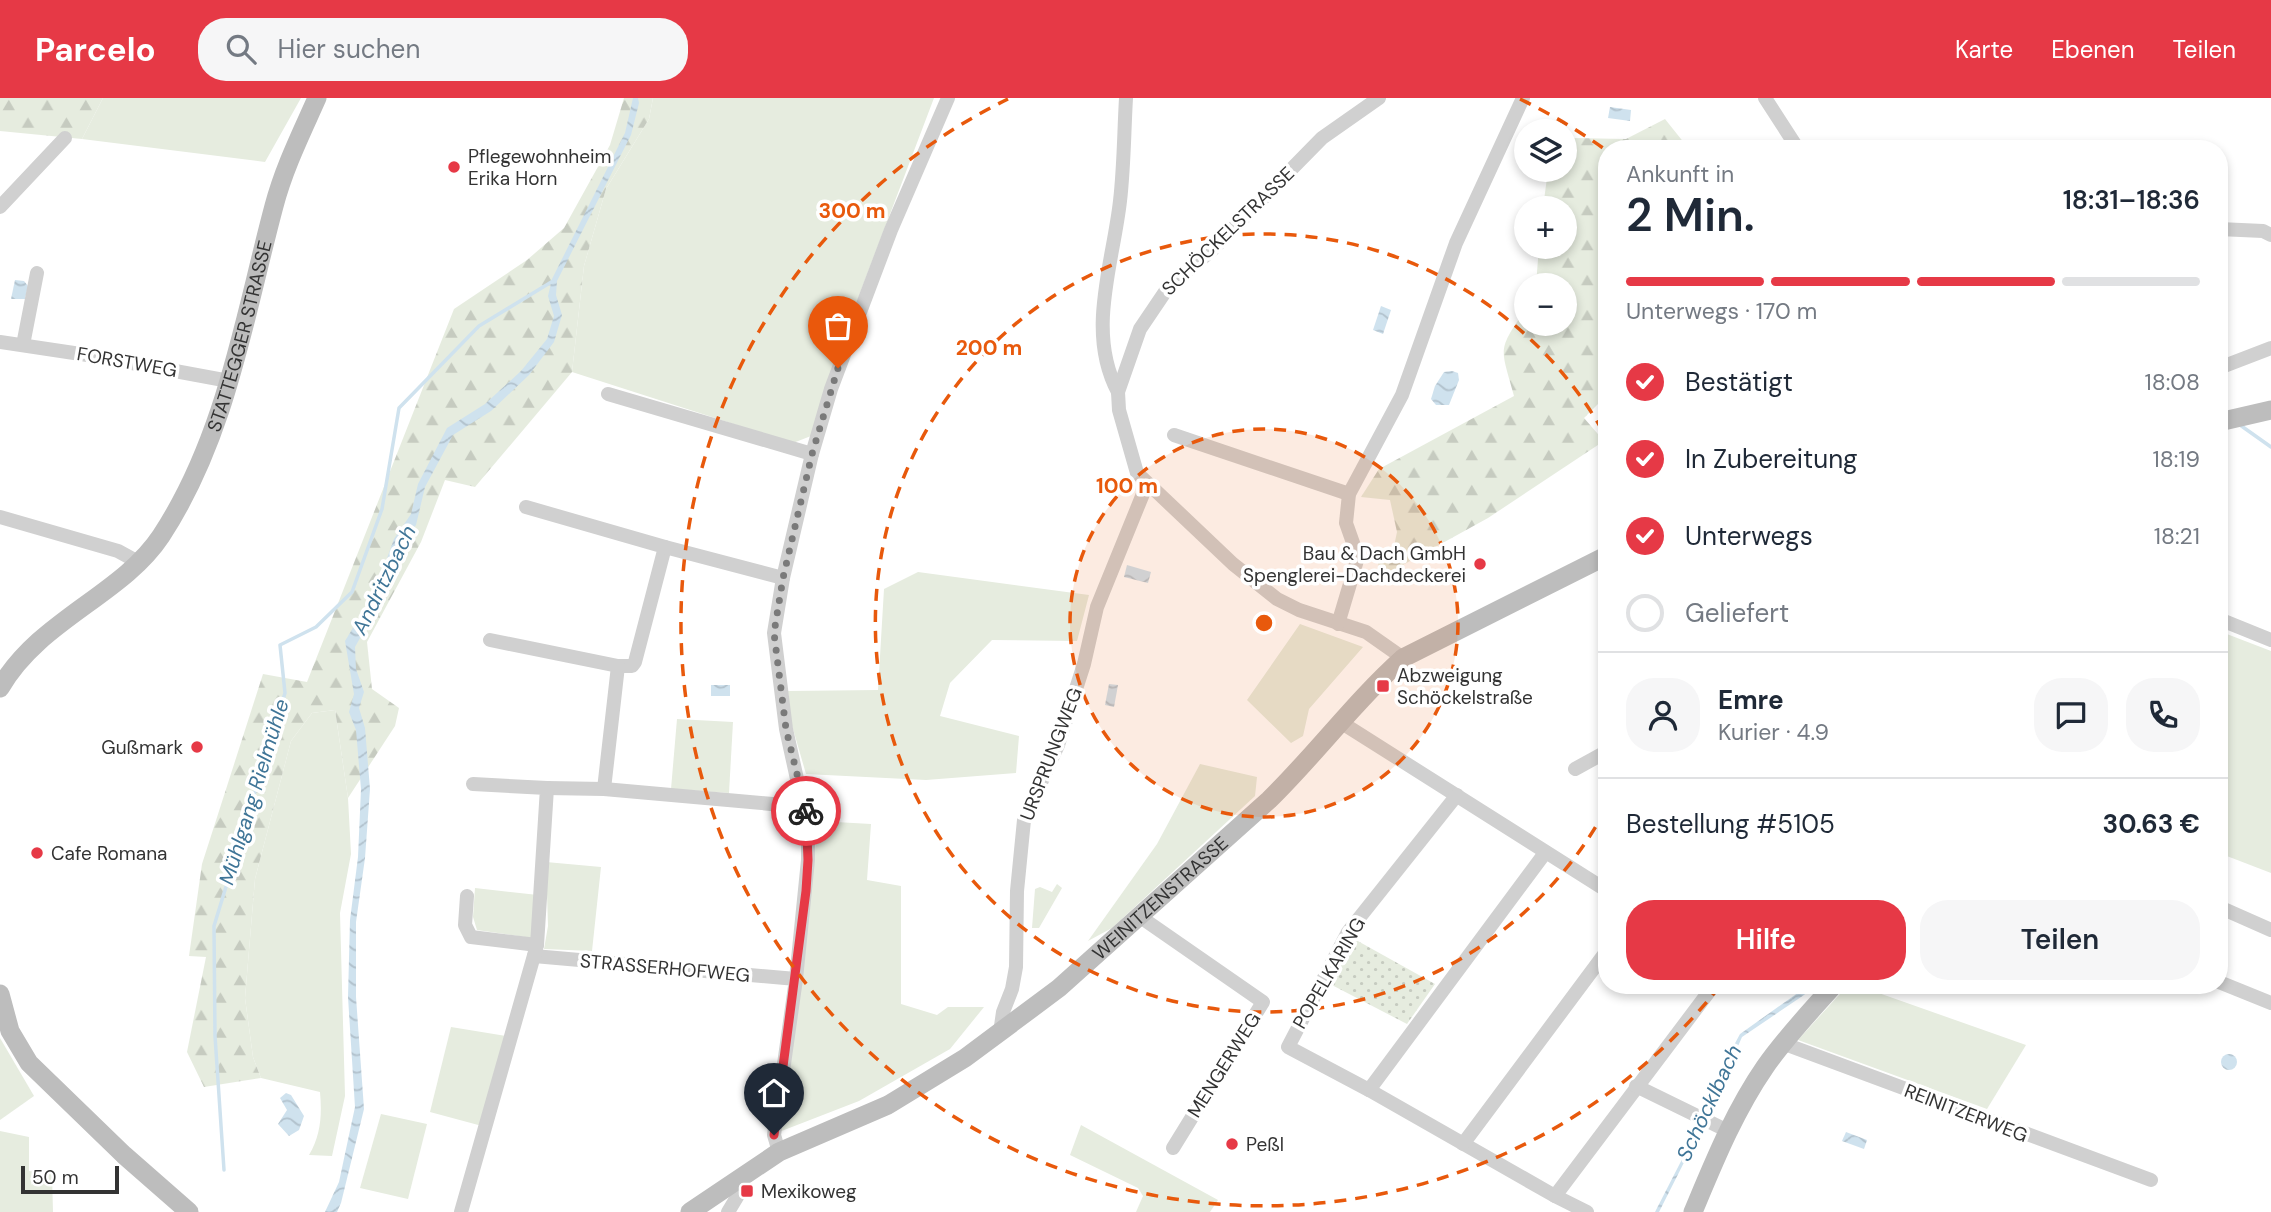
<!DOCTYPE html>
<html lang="de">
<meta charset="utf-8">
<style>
:root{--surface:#fff;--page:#f6f6f7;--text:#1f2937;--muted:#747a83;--line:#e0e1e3;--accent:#e63946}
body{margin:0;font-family:"DM Sans",sans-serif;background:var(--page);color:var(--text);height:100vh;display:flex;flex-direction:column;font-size:26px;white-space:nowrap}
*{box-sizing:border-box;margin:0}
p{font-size:23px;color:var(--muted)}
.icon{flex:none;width:38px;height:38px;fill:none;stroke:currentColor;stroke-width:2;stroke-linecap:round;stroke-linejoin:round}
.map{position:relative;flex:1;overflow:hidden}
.side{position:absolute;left:1598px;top:42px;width:630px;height:854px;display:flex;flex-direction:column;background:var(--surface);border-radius:28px;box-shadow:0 4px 10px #0003}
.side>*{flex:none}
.controls{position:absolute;left:1514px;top:21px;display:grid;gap:14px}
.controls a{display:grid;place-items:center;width:63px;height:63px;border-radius:50%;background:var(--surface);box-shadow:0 4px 10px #0003;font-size:35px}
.scale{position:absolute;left:21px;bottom:18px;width:98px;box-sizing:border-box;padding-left:7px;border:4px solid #333;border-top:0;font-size:19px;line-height:24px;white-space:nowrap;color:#333;-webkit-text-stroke:5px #fff;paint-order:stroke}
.pin{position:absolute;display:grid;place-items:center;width:60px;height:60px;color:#fff;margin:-72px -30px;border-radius:50% 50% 50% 0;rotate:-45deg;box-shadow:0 0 7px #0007}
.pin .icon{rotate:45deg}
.courier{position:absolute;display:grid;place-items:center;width:70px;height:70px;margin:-35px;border:5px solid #e63946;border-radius:50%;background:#fff;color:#222;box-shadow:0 2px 9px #0007}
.head em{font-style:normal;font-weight:600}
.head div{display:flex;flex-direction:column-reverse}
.head{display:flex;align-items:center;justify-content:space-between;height:119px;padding:0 28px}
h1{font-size:46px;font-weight:600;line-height:52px}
.bar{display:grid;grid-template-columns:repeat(4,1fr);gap:10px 7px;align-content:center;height:84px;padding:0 28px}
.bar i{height:9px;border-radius:5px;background:var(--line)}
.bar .active{background:var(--accent)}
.bar p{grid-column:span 4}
.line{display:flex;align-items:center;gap:18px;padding:0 28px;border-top:2px solid var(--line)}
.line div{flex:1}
.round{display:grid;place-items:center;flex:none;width:74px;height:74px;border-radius:28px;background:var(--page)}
ol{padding:0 28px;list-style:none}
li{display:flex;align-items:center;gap:21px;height:77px}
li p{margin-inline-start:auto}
li .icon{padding:7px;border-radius:50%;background:var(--accent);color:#fff;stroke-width:4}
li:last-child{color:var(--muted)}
li i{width:38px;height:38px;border:4px solid var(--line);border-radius:50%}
.button{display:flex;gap:14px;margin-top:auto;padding:14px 28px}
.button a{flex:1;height:80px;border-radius:28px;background:var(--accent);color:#fff;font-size:28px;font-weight:600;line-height:80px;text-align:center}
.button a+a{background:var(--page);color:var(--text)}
header{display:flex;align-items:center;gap:42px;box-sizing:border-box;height:98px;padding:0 35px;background:var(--accent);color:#fff}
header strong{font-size:33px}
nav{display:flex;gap:38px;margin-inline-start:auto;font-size:24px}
.search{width:490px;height:63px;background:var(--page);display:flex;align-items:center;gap:18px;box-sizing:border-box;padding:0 24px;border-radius:28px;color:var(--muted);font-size:26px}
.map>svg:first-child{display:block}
.green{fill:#e6ecdf}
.forest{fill:url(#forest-firs)}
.park{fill:url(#park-dots)}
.water{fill:url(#water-waves)}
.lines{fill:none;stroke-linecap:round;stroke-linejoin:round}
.stream{stroke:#cfe2ee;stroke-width:3.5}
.minor{stroke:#d0d0d0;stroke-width:14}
.secondary{stroke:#bdbdbd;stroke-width:19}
.done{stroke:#7a7a7a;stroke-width:7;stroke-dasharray:0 12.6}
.route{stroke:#e63946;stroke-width:9}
.ring{fill:none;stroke:#e8590c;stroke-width:3.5;stroke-dasharray:12 9}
.poi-dot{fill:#e63946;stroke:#fff;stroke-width:2.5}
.labels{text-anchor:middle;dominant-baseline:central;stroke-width:7;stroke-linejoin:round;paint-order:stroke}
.poi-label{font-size:19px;fill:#333;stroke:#fff;text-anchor:start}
.street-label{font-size:19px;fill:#333;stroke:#fff}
.water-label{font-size:21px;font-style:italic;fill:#3f7597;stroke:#fff}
.centre{fill:#e8590c;stroke:#fff;stroke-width:3.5}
.ring-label{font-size:21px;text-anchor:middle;font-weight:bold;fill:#e8590c;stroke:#fff;stroke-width:7;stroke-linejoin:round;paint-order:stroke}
</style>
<header>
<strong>Parcelo</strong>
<div class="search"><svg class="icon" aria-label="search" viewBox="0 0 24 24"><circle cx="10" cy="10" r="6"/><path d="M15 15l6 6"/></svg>Hier suchen</div>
<nav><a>Karte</a><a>Ebenen</a><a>Teilen</a></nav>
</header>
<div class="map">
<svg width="2271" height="1114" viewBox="0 0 2271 1114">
<defs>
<pattern id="forest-firs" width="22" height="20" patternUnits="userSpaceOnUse" patternTransform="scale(1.75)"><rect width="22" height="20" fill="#e6ecdf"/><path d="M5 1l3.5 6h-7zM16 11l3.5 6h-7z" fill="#c6cbc0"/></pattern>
<pattern id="park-dots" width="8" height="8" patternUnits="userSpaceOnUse" patternTransform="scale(1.75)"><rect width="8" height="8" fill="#e6ecdf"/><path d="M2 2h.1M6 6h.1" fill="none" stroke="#c6cbc0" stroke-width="1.8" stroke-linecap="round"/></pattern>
<pattern id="water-waves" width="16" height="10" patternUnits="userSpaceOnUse" patternTransform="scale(1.75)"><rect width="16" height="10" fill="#cfe2ee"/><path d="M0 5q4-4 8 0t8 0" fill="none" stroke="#b2c2cd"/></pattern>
</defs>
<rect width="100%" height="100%" fill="#fff"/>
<!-- green -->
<g class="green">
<path d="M103,0H301L265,64L82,41Z"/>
<path d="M653,0H934L846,232L811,338L793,345L572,274L584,168L606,91L649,21Z"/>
<path d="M918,474L1089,497L1077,543L992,542L950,585L940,618L1019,638L1016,675L926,682L806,676L791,624L788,593L878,592L884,491Z"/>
<path d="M1300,526L1363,549L1309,611L1303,638L1291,645L1247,602Z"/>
<path d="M2219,533L2271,553V775L2219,755Z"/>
<path d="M335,612L348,700L351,756L340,815L345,998L332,1058L309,1057C321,1037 322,1017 320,994L261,980L253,959L245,900L255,781L291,643L312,615Z"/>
<path d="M677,621L733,624L729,695L671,691Z"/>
<path d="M1200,666L1257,679L1255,698L1112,830L1088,843L1157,746Z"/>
<path d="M818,723L871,726L867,782L901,788V906L937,917L948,909H984L950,951L859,1003L779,1034L801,883Z"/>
<path d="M546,764L601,769L592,853L544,851L548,828Z"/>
<path d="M1057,786L1062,790L1039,830H1032L1035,791L1040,789L1052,794Z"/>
<path d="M475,790L538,797L532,840L477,832L473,819Z"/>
<path d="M1848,887H1856L2026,947L1987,1011L1798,942Z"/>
<path d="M451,929L506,938L482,1028L430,1014Z"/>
<path d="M0,940L34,998L0,1022Z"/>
<path d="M381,1016L427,1026L408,1101L360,1090Z"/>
<path d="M1081,1027L1218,1102L1210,1114H1136L1143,1098L1138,1090L1070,1057Z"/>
<path d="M0,1033L29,1039V1073L52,1076L53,1114H0Z"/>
</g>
<!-- forest -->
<g class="forest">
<path d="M0,0H103L82,41L0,33Z"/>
<path d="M624,0H653L649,21L606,91L584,168L572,274L475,389L445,382L421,444L367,544L372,591L399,610L395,628L348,700L335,612L312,615L291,643L255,781L245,900L253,959L261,980L204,989L187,954L206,859L189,858L202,766L263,576L307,584L454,211L527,162L564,130L610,47Z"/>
<path d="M1665,21L1689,51H1606V298L1584,320L1604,343L1488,420L1381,479L1377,460L1393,453L1397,434L1390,402L1361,399L1379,371L1514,298C1501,249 1496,254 1526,211V226H1564V187H1536L1539,149H1564V110H1543L1548,72H1564L1565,47L1574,40L1626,41Z"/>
</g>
<!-- park -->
<path class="park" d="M1356,842L1435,886L1407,926L1328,885Z"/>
<!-- water -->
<g class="water">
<path d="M633,0H638L639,5L631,37L557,183L556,197L562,217L554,244L529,277L491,313L453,337L425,389L416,427L401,446L382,501L355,549L356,571L364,594L359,610L365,630L370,691L365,760L356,824V899L364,1011L341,1105L337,1114H325L339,1084L355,1009L348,899L350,822L358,759L361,691L356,632L349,614L354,596L345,543L374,496L394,441L411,416L418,386L447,330L485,306L521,273L547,241L554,218L548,198L552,181L625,35Z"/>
<path d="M1610,9L1631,12L1630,23L1608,20Z"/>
<path d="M15,182L24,183L28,188L25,201H11Z"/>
<path d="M1381,208L1391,212L1383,236L1373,232Z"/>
<path d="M1452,273L1458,275L1459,282L1449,307H1436L1431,301L1435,288L1444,274Z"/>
<path d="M1127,467L1151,474L1148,485L1124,479Z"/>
<path d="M1109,586L1118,587L1114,609L1105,607Z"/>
<rect x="711" y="587" width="19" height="11"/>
<path d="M1809,887H1814L1804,897L1742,939L1710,1013L1659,1114H1655L1718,991L1726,962L1740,936Z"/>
<circle cx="2229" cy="964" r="8"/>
<path d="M286,995L291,997L304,1018L299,1032L289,1038L278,1026L287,1012L280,1000Z"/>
<path d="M1846,1034L1867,1042L1864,1051L1842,1043Z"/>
</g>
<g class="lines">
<!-- stream -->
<g class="stream">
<path d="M2219,311L2223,312"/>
<path d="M2240,327L2271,349"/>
<path d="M224,1072L215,938L214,828L285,595L280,547L316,529L352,494L382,411L399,310L479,228L553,183"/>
</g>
<!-- minor -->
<g class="minor">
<path d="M1379,0L1322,40L1213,151L1167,191L1140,231L1118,294L1119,312L1137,375L1233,466L1277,501L1299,512L1366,534L1403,560"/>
<path d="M1765,0L1798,51"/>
<path d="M0,109L65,40"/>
<path d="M2219,131L2263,133L2271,137"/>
<path d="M0,244L94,258L229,283"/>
<path d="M23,247L37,175"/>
<path d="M2219,270L2271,250"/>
<path d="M1118,294C1086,234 1113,166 1120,103C1124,69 1124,34 1126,0"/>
<path d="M608,296L812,356"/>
<path d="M1174,337L1349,396"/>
<path d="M526,409L665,449L635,564L632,568H618L604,691"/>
<path d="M0,419L118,453L138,464"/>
<path d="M665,449L783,480"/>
<path d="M2219,521L2271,542"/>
<path d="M1338,526L1358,459L1346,425L1349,396L1402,297L1456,145L1523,0"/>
<path d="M490,542L618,568"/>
<path d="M1342,625L1606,792"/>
<path d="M1575,671L1606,654"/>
<path d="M547,690L604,691L805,709"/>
<path d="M1545,755L1369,992L1555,1098L1714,887"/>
<path d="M467,798L465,827L471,839L537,847"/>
<path d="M2219,809L2271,832"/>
<path d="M1139,818L1263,904L1173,1050"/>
<path d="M534,858L796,881L774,1037L779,1054"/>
<path d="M796,881L808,762V731L786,631L774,535L783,480L812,356L831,291L891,132L948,0"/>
<path d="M2219,884L2271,905"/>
<path d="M1000,935L1003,914L1012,891L1016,869L1017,793L1024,722L1058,647L1084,566L1097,509L1147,386"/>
<path d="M1782,945L2151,1082"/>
<path d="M1636,988L1728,1033"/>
<path d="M1369,992L1288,949L1348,834L1457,697"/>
<path d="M1463,1046L1606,854"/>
<path d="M1555,1098L1587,1114"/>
<path d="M461,1114L537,847L547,690L473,686"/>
<path d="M728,1114L743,1089L737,1080"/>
</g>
<!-- secondary -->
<g class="secondary">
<path d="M2219,324L2271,312"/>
<path id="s1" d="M0,590C39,522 122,497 161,438C226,339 244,220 274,108C284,70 301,36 317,0"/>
<path d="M0,896L10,933L29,965L124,1057L189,1114"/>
<path id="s2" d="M690,1114L779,1054L888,1007L965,960L1059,890L1269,702C1316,656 1355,603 1403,560L1606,458"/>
<path d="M1693,1114C1714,1064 1734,1014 1765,969C1785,940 1810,914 1834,887"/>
</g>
</g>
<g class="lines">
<!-- done -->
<path class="done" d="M806,713L786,631L774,535L783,480L812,356L838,270"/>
<!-- route -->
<path class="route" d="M774,1037L806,793L808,762L806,713"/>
</g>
<!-- distance rings -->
<circle cx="1264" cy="525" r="194" fill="#e8590c" fill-opacity=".12"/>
<g class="ring">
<circle cx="1264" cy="525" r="194"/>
<path d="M1606 711A389 389 0 1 1 1606 339"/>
<path d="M1720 888A583 583 0 1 1 1008 1M1520 1A583 583 0 0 1 1603 50"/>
</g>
<!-- markers -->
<g class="poi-dot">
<circle cx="454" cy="69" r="7"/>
<circle cx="1480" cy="466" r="7"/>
<rect x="1376" y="581" width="14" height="14" rx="3.5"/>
<circle cx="197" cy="649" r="7"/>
<circle cx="37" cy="755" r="7"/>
<circle cx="1232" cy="1046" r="7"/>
<rect x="740" y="1086" width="14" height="14" rx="3.5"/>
</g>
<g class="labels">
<!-- poi labels -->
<g class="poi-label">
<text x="468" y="58">Pflegewohnheim<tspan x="468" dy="22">Erika Horn</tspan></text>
<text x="1466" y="455" text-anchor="end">Bau &amp; Dach GmbH<tspan x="1466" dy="22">Spenglerei-Dachdeckerei</tspan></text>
<text x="1397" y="577">Abzweigung<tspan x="1397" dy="22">Schöckelstraße</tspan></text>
<text x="183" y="649" text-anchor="end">Gußmark</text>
<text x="51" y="755">Cafe Romana</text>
<text x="1246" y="1046">Peßl</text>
<text x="761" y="1093">Mexikoweg</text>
</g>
<!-- street labels -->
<g class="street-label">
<text transform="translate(1228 133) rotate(-44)">SCHÖCKELSTRASSE</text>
<text stroke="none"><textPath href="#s1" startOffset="439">STATTEGGER STRASSE</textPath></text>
<text transform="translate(127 264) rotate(10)">FORSTWEG</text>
<text transform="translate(1051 656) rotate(-69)">URSPRUNGWEG</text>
<text stroke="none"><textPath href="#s2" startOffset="569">WEINITZENSTRASSE</textPath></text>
<text transform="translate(665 870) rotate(5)">STRASSERHOFWEG</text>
<text transform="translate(1329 875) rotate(-60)">POPELKARING</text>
<text transform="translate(1224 967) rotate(-58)">MENGERWEG</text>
<text transform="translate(1966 1015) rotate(21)">REINITZERWEG</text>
</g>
<!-- water labels -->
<g class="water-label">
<text transform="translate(384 482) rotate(-64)">Andritzbach</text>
<text transform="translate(254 694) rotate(-73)">Mühlgang Rielmühle</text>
<text transform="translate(1709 1005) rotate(-65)">Schöcklbach</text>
</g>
</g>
<circle cx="1264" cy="525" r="10" class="centre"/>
<g class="ring-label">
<text x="852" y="120">300 m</text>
<text x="989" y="257">200 m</text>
<text x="1127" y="395">100 m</text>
</g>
</svg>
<div class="controls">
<a><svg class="icon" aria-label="layers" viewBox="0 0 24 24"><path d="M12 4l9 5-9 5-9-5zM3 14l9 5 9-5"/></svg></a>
<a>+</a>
<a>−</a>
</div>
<div class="scale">50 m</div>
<div class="pin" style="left:838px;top:270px;background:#ea580c"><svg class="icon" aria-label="bag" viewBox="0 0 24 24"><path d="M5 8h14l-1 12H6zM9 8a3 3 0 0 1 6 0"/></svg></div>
<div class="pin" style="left:774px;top:1037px;background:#1f2937"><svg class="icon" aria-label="home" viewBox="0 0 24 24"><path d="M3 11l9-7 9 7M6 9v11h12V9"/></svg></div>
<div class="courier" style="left:806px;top:713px"><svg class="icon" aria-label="bike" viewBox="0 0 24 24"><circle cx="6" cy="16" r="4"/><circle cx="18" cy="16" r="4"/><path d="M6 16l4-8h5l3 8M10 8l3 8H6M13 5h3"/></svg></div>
<section class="side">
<div class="head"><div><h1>2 Min.</h1><p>Ankunft in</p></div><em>18:31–18:36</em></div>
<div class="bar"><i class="active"></i><i class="active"></i><i class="active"></i><i></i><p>Unterwegs · 170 m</p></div>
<ol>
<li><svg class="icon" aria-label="check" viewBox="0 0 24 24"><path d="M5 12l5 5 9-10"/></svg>Bestätigt<p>18:08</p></li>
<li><svg class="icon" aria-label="check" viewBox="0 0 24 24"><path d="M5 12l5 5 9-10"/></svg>In Zubereitung<p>18:19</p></li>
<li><svg class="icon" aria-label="check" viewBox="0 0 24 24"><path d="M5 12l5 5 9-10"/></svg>Unterwegs<p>18:21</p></li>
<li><i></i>Geliefert</li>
</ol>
<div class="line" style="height:126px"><a class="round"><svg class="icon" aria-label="person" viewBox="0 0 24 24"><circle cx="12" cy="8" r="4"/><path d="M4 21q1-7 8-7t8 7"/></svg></a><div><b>Emre</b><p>Kurier · 4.9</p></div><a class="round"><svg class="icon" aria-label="chat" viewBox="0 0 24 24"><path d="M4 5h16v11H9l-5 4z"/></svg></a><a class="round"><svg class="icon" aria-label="phone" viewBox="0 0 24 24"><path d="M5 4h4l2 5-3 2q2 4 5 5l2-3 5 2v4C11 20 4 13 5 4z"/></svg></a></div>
<div class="line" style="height:91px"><div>Bestellung #5105</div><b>30.63 €</b></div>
<div class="button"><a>Hilfe</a><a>Teilen</a></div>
</section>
</div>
